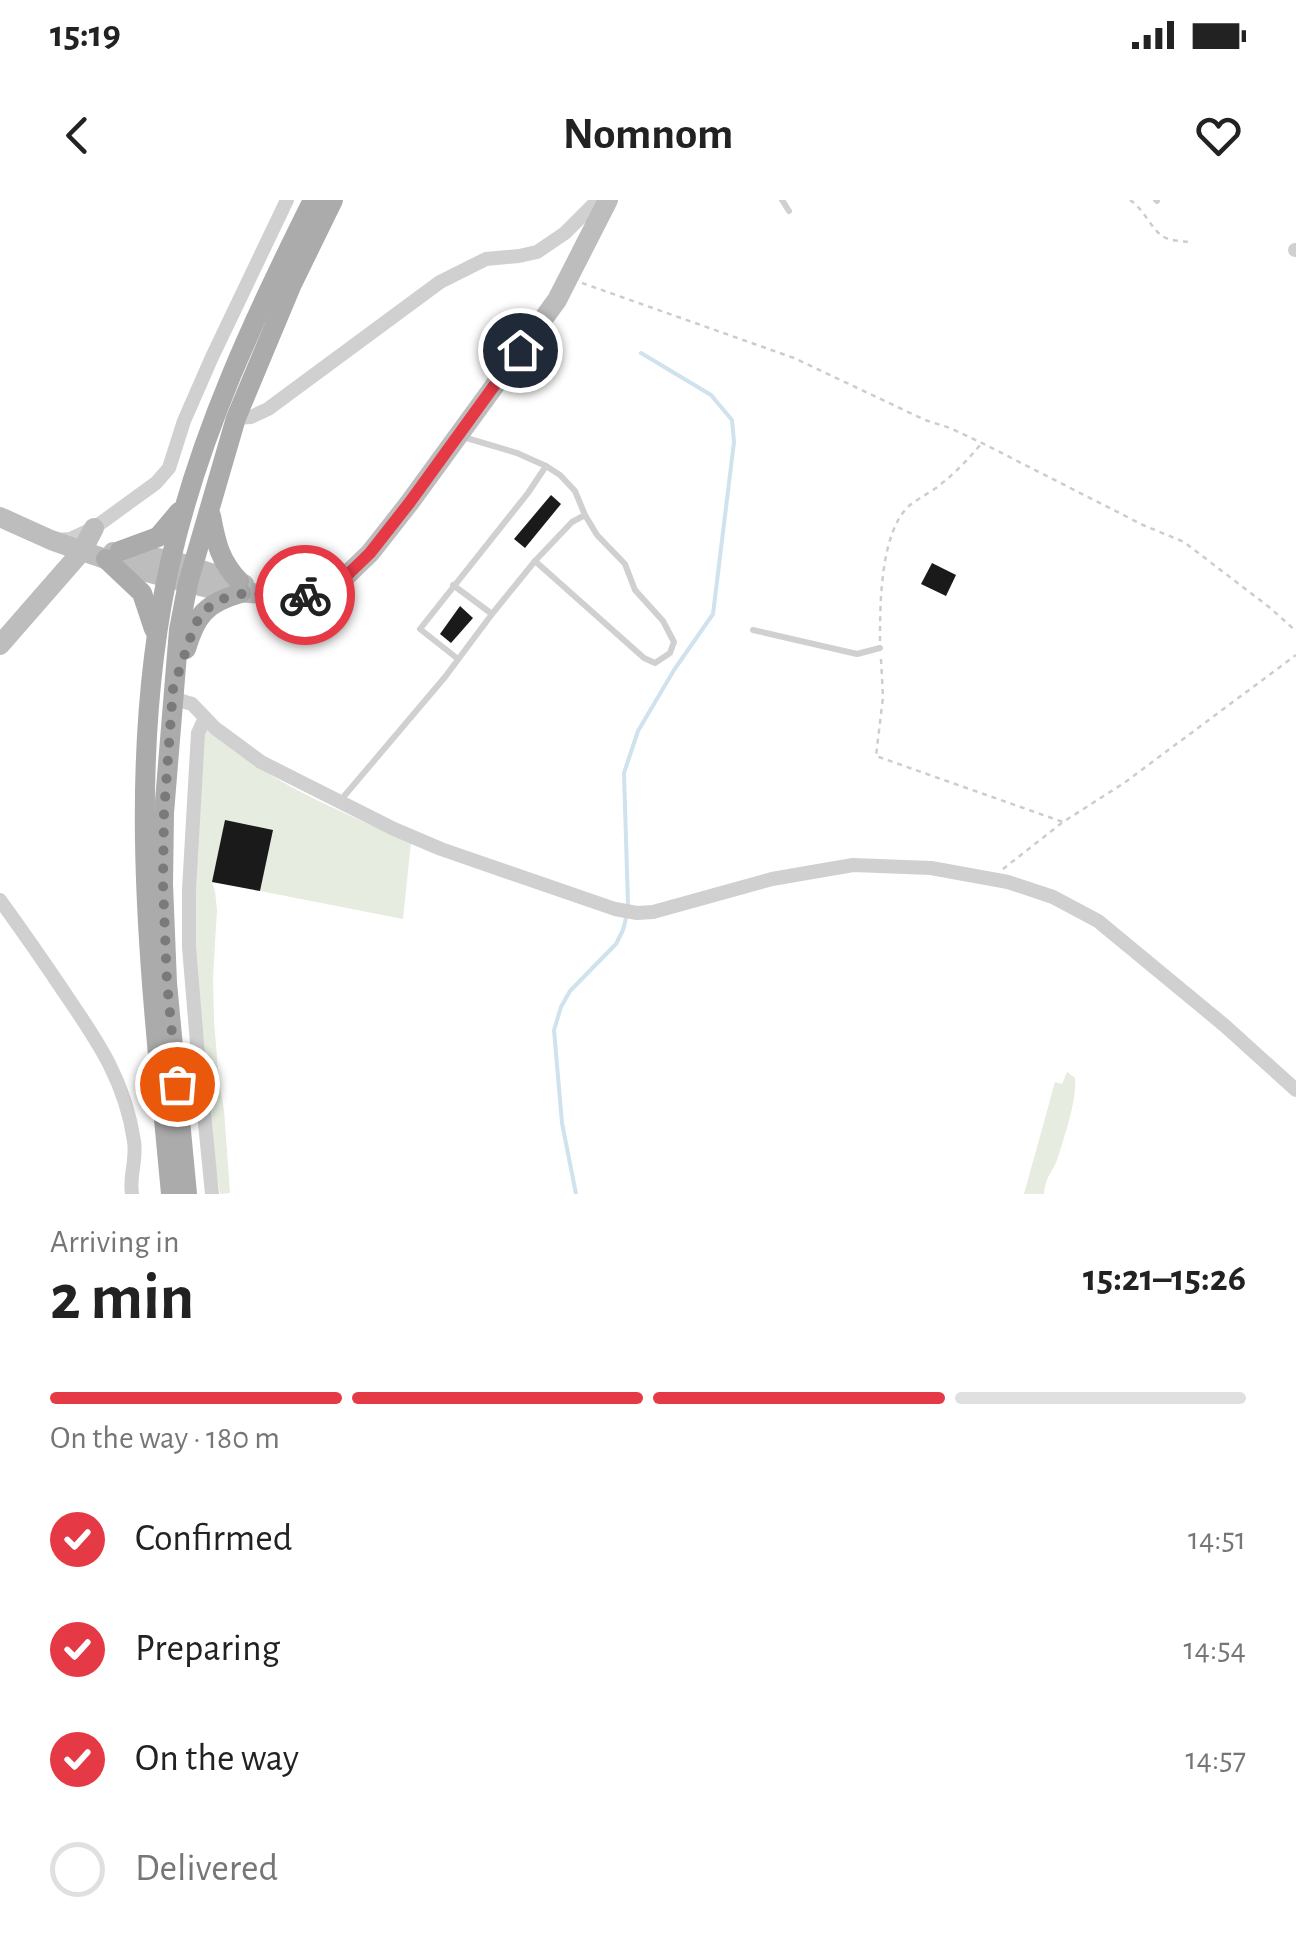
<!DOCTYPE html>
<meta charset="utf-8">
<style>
:root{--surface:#fff;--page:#f6f6f6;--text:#222;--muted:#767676;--line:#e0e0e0;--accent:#e63946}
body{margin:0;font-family:"Alegreya Sans",sans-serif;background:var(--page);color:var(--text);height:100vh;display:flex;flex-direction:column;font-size:38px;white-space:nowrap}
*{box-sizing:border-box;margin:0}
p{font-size:32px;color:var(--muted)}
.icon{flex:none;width:55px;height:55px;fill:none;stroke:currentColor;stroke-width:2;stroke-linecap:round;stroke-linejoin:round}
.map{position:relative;height:994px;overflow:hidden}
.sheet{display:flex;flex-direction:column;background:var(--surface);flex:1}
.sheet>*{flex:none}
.pin{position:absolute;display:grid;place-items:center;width:85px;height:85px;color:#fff;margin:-42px;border:5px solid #fff;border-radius:50%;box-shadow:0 2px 10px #0007}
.courier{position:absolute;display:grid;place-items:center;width:100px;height:100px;margin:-50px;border:8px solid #e63946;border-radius:50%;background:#fff;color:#222;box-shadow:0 2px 12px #0007}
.overview em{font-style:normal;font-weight:600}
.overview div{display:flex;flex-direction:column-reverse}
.overview{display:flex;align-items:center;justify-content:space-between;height:170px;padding:0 50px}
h1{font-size:65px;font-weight:600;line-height:75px}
.bar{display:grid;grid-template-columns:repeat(4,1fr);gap:15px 10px;align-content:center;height:120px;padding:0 50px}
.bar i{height:12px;border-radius:8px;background:var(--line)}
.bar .active{background:var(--accent)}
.bar p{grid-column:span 4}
ol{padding:0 50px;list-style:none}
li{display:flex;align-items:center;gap:30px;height:110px}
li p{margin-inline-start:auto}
li .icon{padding:10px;border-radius:50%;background:var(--accent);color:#fff;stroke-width:4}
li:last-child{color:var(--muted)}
li i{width:55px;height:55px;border:5px solid var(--line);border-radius:50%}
.status{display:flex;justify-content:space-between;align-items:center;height:70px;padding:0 50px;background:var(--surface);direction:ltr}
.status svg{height:28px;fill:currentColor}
header{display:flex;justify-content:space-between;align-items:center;height:130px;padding:0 50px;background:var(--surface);font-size:45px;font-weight:600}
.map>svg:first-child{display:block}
.green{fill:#e6ecdf}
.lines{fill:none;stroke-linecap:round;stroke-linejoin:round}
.stream{stroke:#cfe2ee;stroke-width:4}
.building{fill:#1a1a1a}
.path{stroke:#cdcdcd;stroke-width:2.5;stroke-dasharray:5 5;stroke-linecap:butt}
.lane{stroke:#d0d0d0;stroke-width:6}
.street{stroke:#d0d0d0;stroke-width:14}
.secondary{stroke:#bdbdbd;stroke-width:20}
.primary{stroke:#ababab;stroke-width:20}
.done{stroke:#7a7a7a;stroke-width:10;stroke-dasharray:0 18}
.route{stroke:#e63946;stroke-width:12}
</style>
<div class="status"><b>15:19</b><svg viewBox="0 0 49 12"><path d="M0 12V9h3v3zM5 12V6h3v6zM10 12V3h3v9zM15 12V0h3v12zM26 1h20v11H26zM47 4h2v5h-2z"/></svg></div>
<header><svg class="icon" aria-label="back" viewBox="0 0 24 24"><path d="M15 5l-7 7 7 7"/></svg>Nomnom<svg class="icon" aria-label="heart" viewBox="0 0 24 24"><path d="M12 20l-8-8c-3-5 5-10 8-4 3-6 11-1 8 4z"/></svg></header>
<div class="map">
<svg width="1296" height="994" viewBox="0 0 1296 994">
<rect width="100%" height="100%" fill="#fff"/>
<!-- green -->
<g class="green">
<path d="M209,529C265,582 341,611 411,643L403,719L260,691L272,630L225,621L212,682L215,691L217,710L213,777L214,821L219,881L224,910L230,993L220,994L209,920L194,748L201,532Z"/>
<path d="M1067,872L1075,878C1077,900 1065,935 1058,957C1053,973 1046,974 1044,994H1024L1055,882L1062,884Z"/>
</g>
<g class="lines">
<!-- stream -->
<g class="stream">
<path d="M628,705L624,573L638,531L674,470L713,414L734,242L732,220L711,195L641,153"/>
<path d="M576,994L562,923L554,830L561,807L570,791L616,744L623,730L627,714"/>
</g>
</g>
<!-- building -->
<g class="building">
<path d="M551,295L561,304L525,348L514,339Z"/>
<path d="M932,363L956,375L946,396L921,384Z"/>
<path d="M460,406L473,418L451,443L440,434Z"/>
<path d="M225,620L273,630L260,691L212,682Z"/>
</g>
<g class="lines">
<!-- path -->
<g class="path">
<path d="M1130,0C1145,10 1152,31 1164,37C1171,41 1181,41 1189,42"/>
<path d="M582,83L794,158L925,220L950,228L982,243L1143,325L1184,342L1269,407L1296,431"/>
<path d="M880,441C880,405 880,331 910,305C918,299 927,294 936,288C953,275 967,261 981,244"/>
<path d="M881,459L883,497L876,556L1063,622"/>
<path d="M1003,669L1063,622L1124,583L1296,455"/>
</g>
<!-- lane -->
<g class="lane">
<path d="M782,0L789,11"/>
<path d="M1156,0L1157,1"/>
<path d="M463,237L517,253L546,266L560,275L575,291L585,315L597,335L625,364L635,390L663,421L674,442L670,453L655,463L644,458L535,361"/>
<path d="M453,385L492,414"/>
<path d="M753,430L857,454L880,448"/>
<path d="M458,459L420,429L528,293L546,266"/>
<path d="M340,601L445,477L492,414L535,361L572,322L585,315"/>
</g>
<!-- street -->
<g class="street">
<path d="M1295,50H1296"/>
<path d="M236,218L251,217L268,209L440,82L486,59L519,56L537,52L565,33L593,5L607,1"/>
<path d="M57,340L70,339L94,328L156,283L169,268L184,221L212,157L287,0"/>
<path d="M172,498L192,504L215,528L261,562L394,629L441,649L615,709L637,713L653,712L772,679L853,665L931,668L1008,682L1053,697L1098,721L1224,825L1296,890"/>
<path d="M205,518L198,533L189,690V747L197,843L212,994"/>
<path d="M0,700C21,729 42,759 62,789C96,839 125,879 134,941C137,960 129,976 132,994"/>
</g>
<!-- secondary -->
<g class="secondary">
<path d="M0,317L51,340L82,351L135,369L220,391L296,396L325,390L340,382L370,353L410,302L557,100L608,0"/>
<path d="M113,352L171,360L244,384"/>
<path d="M0,445L82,351L94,328"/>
</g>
<!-- primary -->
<g class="primary">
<path d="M211,316C216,343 220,361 239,381"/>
<path d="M120,351L158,337L179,312"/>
<path d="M106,359L142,393L154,429"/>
<path d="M186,449C196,415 206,403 241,393"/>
<path d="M171,994C152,784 123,568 171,359C200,233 255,116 313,0"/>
<path d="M187,994L167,783L163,684L164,613L179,430L188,383L236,218L292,84L333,0"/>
</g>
</g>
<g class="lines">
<!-- done -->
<path class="done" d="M177,884L167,783L163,684L164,613L173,489L195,424L210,406L222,399L241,394L305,395"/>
<!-- route -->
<path class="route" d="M305,395L325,390L340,382L370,353L410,302L520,150"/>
</g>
</svg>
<div class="pin" style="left:177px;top:884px;background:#ea580c"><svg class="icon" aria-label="bag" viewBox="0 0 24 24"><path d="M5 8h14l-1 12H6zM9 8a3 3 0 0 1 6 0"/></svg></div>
<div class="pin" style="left:520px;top:150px;background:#1f2937"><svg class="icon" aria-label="home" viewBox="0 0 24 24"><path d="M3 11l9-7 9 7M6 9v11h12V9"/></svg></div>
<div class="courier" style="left:305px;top:395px"><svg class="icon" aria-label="bike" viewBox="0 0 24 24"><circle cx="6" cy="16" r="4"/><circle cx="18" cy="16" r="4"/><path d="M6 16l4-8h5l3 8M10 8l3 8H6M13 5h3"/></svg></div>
</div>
<section class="sheet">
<div class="overview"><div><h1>2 min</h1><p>Arriving in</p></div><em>15:21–15:26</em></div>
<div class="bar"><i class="active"></i><i class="active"></i><i class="active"></i><i></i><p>On the way · 180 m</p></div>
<ol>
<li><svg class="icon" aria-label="check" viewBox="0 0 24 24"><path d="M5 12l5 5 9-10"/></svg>Confirmed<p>14:51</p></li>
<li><svg class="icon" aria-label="check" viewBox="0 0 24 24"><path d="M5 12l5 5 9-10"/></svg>Preparing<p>14:54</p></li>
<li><svg class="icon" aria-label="check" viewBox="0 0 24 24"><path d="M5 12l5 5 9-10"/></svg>On the way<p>14:57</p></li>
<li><i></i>Delivered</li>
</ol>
</section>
